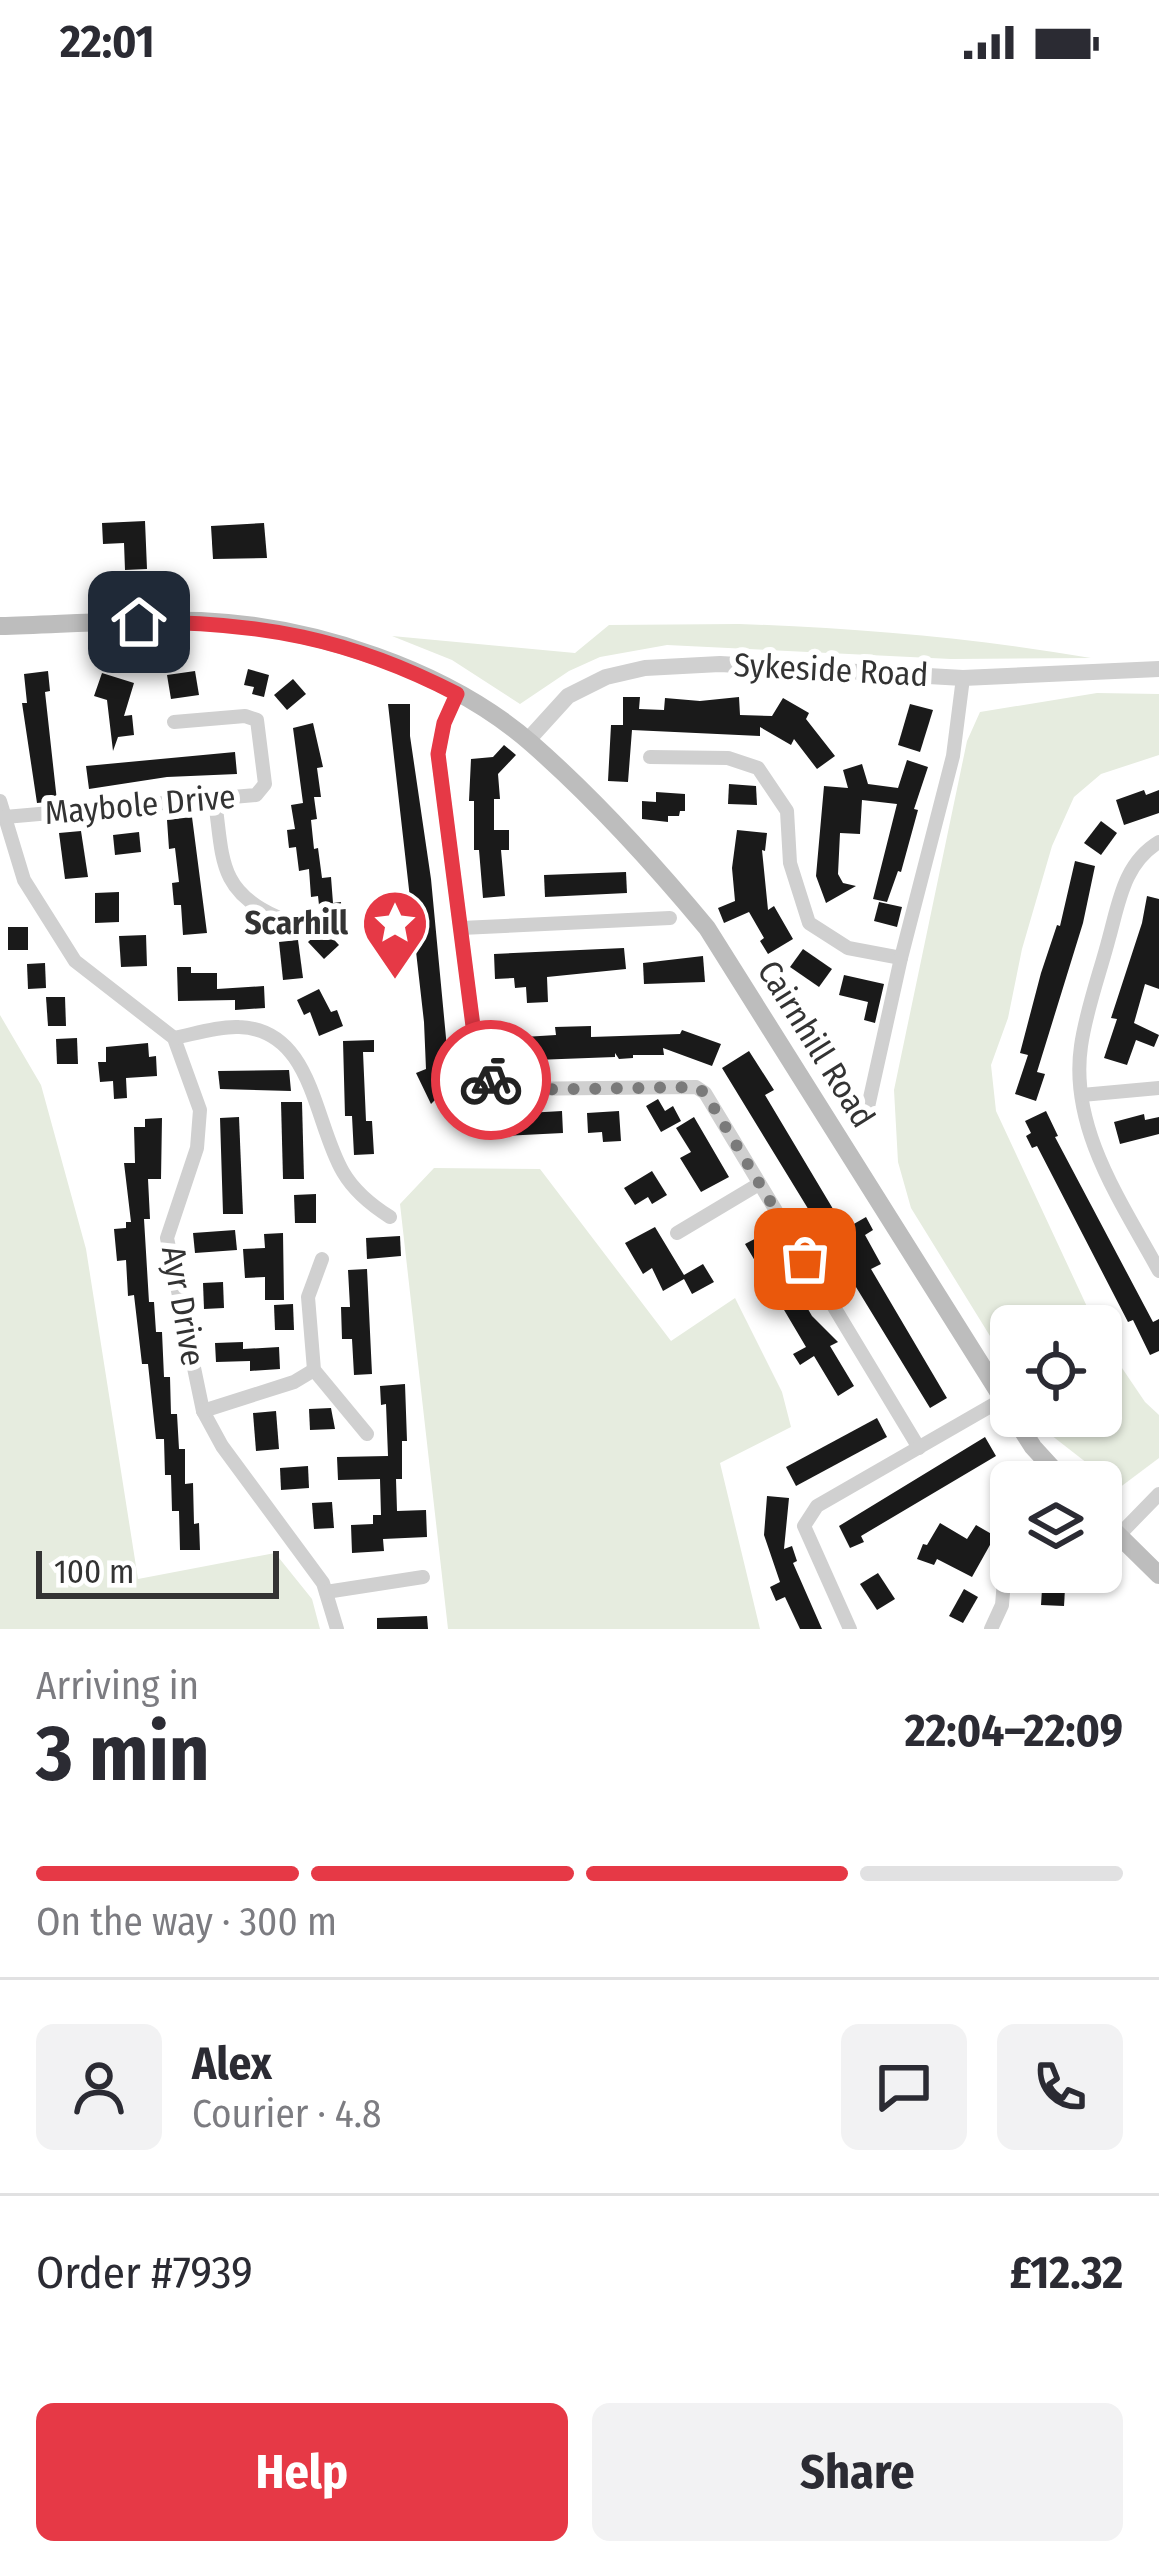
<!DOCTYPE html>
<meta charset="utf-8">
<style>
:root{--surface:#fff;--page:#f2f2f3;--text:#2b2b33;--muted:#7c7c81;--line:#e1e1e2;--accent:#e63946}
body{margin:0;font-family:"Fira Sans Condensed",sans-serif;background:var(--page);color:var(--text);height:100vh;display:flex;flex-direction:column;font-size:45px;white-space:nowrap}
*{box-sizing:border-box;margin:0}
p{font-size:39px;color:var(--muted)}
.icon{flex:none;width:66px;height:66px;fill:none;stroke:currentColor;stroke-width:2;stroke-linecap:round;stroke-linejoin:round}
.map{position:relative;height:1545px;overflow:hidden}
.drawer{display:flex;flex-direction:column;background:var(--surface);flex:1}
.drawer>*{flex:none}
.tools{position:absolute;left:990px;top:1221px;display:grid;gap:24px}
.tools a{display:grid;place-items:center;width:132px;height:132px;border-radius:18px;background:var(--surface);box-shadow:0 3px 9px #0004;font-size:60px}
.scale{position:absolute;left:36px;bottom:30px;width:243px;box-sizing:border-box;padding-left:12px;border:6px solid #333;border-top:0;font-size:33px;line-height:42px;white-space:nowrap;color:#333;-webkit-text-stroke:9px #fff;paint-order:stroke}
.pin{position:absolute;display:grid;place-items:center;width:102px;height:102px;color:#fff;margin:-51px;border-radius:24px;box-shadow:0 6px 18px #0006}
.courier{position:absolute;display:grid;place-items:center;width:120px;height:120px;margin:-60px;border:9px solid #e63946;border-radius:50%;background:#fff;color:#222;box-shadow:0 3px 15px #0007}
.overview em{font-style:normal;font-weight:700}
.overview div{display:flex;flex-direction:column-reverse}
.overview{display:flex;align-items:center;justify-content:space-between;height:204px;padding:0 36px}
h1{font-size:78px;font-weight:700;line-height:90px}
.bar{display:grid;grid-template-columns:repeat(4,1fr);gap:18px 12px;align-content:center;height:144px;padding:0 36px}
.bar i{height:15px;border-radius:9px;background:var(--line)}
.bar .active{background:var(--accent)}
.bar p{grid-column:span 4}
.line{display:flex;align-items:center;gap:30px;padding:0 36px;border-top:3px solid var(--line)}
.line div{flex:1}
.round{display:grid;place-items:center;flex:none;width:126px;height:126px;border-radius:18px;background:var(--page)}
.cta{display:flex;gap:24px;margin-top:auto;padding:24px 36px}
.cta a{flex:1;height:138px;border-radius:18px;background:var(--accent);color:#fff;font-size:48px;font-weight:700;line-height:138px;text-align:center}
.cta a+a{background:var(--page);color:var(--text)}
.status{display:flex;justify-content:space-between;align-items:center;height:84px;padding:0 60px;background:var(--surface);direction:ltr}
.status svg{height:33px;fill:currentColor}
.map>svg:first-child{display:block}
.green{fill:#e6ecdf}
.building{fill:#1a1a1a}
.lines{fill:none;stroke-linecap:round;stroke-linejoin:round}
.minor{stroke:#d0d0d0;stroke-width:14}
.tertiary{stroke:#d0d0d0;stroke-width:16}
.secondary{stroke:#bdbdbd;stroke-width:18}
.done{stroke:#7a7a7a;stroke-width:12;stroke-dasharray:0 21.6}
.route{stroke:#e63946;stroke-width:15}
.labels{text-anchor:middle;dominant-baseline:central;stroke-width:12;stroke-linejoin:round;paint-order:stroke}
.street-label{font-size:33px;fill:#333;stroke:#fff}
.poi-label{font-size:33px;font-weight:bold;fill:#333;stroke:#fff;text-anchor:end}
</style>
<div class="status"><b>22:01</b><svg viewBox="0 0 49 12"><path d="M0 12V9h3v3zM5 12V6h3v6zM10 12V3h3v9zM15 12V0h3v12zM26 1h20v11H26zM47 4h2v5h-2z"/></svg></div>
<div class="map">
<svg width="1159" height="1545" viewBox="0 0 1159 1545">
<rect width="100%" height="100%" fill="#fff"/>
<!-- green -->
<g class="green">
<path d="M739,540C857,544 973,554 1091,574L951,575L667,561L600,573L569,587L520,620L452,576L392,552L575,569L609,541Z"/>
<path d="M1097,609L1159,610V671L1101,690L1074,713L1052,762L1022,865L1008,934L991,981L996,1027L1096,1242H1011V1286L911,1124L898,1078L894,1006L967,657L980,628Z"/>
<path d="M0,931L41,1001L86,1165L138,1495L275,1469L312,1515L320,1545H0Z"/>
<path d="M434,1084L540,1085L671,1257L735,1214L782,1308L791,1343L720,1379L760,1545H448L400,1120Z"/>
<path d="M1101,1253L1145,1318L1159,1331V1374L1119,1404L1051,1351L1040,1332H1101Z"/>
</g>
<!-- building -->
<g class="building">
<path d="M145,437L147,485L125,486L124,459L103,460L102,439Z"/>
<path d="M264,439L267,474L213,475L211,442Z"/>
<path d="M248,585L269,591L264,613L252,610L254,603L244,601Z"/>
<path d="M48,587L50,607L45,608L57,717L37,719L22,619H27L24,590Z"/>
<path d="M195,587L199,611L171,615L167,591Z"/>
<path d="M102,589L134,599L124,632L132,631L134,651L118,653L113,667L107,616L94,612Z"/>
<path d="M293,595L306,610L287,626L274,611Z"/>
<path d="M623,613H640L639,625L664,626L665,614L700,617L739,613L740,631L772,632L783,614L809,629L806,635L835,672L817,685L794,655L791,661L760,643V652L632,646L628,698L608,697L611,641H623Z"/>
<path d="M388,620H410V652L431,795L448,975L452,974L459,995L473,1011L449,1032L435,1016L431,1020L416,989L426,985L424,938Z"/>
<path d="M910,620L933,626L920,668L898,661Z"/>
<path d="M313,639L323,683L317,684L321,713H314L317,735L311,736L314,765L318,764L322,794L331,793L333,819L341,818L342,837L321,839L318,812L311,813L309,785L299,787L296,763L289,764L287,746L295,745L291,721L303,719L293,644Z"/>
<path d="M504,661L516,671L498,690L500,715H494V746H509V766H501L505,812L483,814L479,766H474V717H469L471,675L493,673Z"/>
<path d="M235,668L237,690L167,693L89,705L86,682Z"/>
<path d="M907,676L928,683L914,725L918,726L901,788L898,787L887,818L873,815L897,720L862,716L860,750L840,749L838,790L843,799L856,802L826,819L816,792L824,702L848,704L843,686L862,680L868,700L898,704Z"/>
<path d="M729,700L756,702L757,721L728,720Z"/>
<path d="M1144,706L1146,711L1159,706V729L1124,741L1116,716Z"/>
<path d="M656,708L685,710V727H680L679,732H668V738L642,735V717L656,718Z"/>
<path d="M192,733L207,849L183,851L181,821H174L172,799L179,798L175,764L169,765L167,736Z"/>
<path d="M1101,737L1117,749L1101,771L1084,759Z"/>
<path d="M737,746L767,749L765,767L762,766L768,826L774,822L793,855L768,870L760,857L764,854L749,828L724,839L718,824L735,817L732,784Z"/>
<path d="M81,747L88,793L65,795L59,749Z"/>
<path d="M139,748L141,768L115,771L113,751Z"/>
<path d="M1075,777L1095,782L1083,839L1037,988L1045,990L1036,1017L1015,1010L1028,971L1020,969L1041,889L1057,841L1060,842Z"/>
<path d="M626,788L627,809L545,813L544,791Z"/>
<path d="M119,808V838L95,839V809Z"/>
<path d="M1147,812L1159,815V905L1145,900L1134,939L1159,951L1154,963L1136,956L1127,981L1104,974L1117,935L1111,934L1142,839Z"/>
<path d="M879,818L902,823L897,843L874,837Z"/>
<rect x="8" y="843" width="20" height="23"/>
<path d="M323,844L339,861L324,875L308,858Z"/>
<path d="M146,851L147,882L121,883L119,852Z"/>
<path d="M298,856L303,894L283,896L279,858Z"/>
<path d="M624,864L626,885L547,893L548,918L527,919L526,903L515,904L514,894L495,895L494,870Z"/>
<path d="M803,865L832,885L819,903L790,883Z"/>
<path d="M703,872L705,898L644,900L643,879Z"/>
<path d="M45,879L46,904L28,905L27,880Z"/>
<path d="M177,883H191V889H217V905L264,902L265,924L235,926V916L178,917Z"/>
<path d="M844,891L884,900L875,939L864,936L868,918L839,911Z"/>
<path d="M319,905L331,928L337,926L343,942L319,952L310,928L304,931L297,916Z"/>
<path d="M46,913H65L66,942H48Z"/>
<path d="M591,942V953L680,950L682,946L721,960L712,982L663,964L664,971H633V974L619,975L615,969V973L507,977L506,954L556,951L555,943Z"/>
<path d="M77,954L78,980H57L56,955Z"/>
<path d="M374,956V968H363L366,1037H372L374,1070L354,1071L352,1032H345L343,957Z"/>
<path d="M148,959L149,973L156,972L157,992L126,994L127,1014L114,1015L113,997L100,998L98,978H106V963Z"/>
<path d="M749,967L774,1006L765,1011L845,1145L866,1133L873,1146L865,1151L881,1180L871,1185L947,1314L930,1324L722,984Z"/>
<path d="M289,986L291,1007L220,1005L218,987Z"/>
<path d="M658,1015L665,1027L673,1022L681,1037L661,1048L646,1022Z"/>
<path d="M281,1018H302L304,1095H283Z"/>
<path d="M477,1023L527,1035V1029L562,1027L563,1049L505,1052L472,1045Z"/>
<path d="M619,1027L621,1057L603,1058L602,1048L588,1049L587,1029Z"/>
<path d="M1046,1027L1058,1052L1055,1053L1153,1238L1159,1235V1267L1150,1271L1133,1236L1128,1238L1037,1062L1032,1064L1026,1052L1031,1049L1025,1037Z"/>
<path d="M1144,1030L1145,1036L1159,1033V1050L1120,1060L1114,1038Z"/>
<path d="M239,1033L243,1130H223L220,1034Z"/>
<path d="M694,1033L729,1093L701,1108L680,1074L691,1068L676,1044Z"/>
<path d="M162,1034L161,1095H148L150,1135H144L149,1218H154L156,1248H162L164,1293H170L171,1330H177L179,1365H185V1400L193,1399L194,1440L199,1439L200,1466H180L179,1427H172L171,1391H165L164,1355H156L148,1280H142L134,1211L128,1212L126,1176L117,1177L114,1145L126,1144V1138H131L124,1079H135L134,1043H145V1035Z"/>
<path d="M652,1087L667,1111L652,1120L648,1113L635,1121L624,1104Z"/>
<path d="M316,1110V1139H295L294,1111Z"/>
<path d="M655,1143L684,1191L703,1180L714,1198L692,1210L684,1195L663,1207L652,1184L643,1190L625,1159Z"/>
<path d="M235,1146L237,1166L195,1169L193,1149Z"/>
<path d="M283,1149L284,1216H265V1193L245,1194L243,1165L265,1164L264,1150Z"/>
<path d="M764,1150L812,1232L838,1258L830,1262L854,1302L838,1312L814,1272L800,1281L793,1270L806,1263L745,1160Z"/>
<path d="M400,1152L401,1172L367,1175L366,1154Z"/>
<path d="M367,1185L372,1290L354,1291L352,1255H342L341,1223H350L348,1186Z"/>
<path d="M223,1198L224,1224L204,1225L203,1199Z"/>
<path d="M293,1220L294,1246H275L274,1221Z"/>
<path d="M243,1258V1265L279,1263L280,1285L250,1287V1277L216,1278L215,1259Z"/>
<path d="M405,1300L407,1357H402V1395H396L397,1427L426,1426L427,1453L383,1455L384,1467L352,1469L351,1441L373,1440V1431H381L380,1395L338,1396L337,1373L388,1372L386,1320L381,1321L380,1302Z"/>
<path d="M331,1324L335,1345L310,1346L309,1325Z"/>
<path d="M276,1327L279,1365L256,1367L253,1329Z"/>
<path d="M877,1334L887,1353L796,1402L786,1383Z"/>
<path d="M985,1353L996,1372L861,1452L864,1458L850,1464L839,1442Z"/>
<path d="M308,1382L309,1404L281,1406L280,1384Z"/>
<path d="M767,1412L789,1414L784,1465L792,1462L797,1477L793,1479L822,1545H800L785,1513L776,1517L770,1503L780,1498L764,1451Z"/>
<path d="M332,1418L334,1444L314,1445L312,1419Z"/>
<path d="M940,1439L967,1455L976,1441L995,1452L972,1493L937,1475L934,1481L917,1475L923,1460L927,1461Z"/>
<path d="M1043,1488H1066L1064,1522L1041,1521Z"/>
<path d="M878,1489L895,1515L877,1526L860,1500Z"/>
<path d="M964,1505L978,1513L963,1539L949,1532Z"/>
<path d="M427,1532L428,1545H377V1534Z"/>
</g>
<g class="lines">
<!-- minor -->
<g class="minor">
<path d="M457,610L444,639L438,670L478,981L500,1005L696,1003L705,1009L919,1364"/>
<path d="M650,673L728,674L758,684L787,727L790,779L809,839L848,864L901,874L953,672L963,594"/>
<path d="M0,717L24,796L75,877L174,954L200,1026L197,1064L167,1154L203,1327L222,1362L323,1499L337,1545"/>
<path d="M215,717C223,774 218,807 277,833"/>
<path d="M5,733L256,711L265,700L257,636L245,632L174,638"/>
<path d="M1159,758C1124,779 1119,818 1109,854C1100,889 1086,926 1081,962C1069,1044 1122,1119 1159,1187"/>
<path d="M461,844L670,834"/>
<path d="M174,954C194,950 219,942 239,943C313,945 314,1039 343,1088C354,1107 371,1121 390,1133"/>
<path d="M1082,1011L1159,1004"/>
<path d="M866,1032L901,874"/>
<path d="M677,1149L759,1100"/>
<path d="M322,1175L308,1213L314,1286L367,1350"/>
<path d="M203,1327L294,1298L314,1286"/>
<path d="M1119,1451L1159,1410"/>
<path d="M326,1508L423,1493"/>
<path d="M850,1545L804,1442L817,1422L1003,1315"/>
<path d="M991,1545L1002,1521L1006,1473"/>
</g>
<!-- tertiary -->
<path class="tertiary" d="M528,656L568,612L606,593L645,584L720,580L963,594L1159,585"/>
<!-- secondary -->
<g class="secondary">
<path d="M0,542C67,540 134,535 201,537C312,542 446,585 531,659C595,715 653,779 707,844L1011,1328"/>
<path d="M1013,1332L1033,1363L1065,1398"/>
<path d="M1101,1434L1159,1491"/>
</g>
</g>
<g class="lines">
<!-- done -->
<path class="done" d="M491,996L500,1005L512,1006L696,1003L705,1009L805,1175"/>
<!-- route -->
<path class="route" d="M139,538C259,538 349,554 457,610L444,639L438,670L478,981L491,996"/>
</g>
<!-- icons -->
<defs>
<g id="sight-pin" transform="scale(3.45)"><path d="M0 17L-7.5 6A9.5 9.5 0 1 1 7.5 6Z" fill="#e63946" stroke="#fff"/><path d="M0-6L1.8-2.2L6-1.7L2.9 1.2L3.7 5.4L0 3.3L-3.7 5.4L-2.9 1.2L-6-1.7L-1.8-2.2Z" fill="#fff"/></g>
</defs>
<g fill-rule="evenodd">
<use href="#sight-pin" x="395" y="839"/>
</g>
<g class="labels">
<!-- street labels -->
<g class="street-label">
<text transform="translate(831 586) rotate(3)">Sykeside Road</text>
<text transform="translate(140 721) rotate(-5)">Maybole Drive</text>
<text transform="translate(816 960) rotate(58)">Cairnhill Road</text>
<text transform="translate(183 1222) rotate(80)">Ayr Drive</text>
</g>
<!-- poi labels -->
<g class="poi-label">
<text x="348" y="839">Scarhill</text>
</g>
</g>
</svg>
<div class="tools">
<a><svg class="icon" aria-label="locate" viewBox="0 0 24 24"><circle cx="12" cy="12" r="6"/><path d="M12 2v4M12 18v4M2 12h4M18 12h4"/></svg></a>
<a><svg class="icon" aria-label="layers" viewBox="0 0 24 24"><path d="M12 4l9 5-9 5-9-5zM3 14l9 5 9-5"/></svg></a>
</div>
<div class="scale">100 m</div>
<div class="pin" style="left:805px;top:1175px;background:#ea580c"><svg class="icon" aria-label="bag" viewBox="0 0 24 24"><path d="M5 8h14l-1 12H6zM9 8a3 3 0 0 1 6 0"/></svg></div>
<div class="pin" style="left:139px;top:538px;background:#1f2937"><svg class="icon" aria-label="home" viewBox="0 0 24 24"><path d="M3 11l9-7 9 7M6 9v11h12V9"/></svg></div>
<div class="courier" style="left:491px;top:996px"><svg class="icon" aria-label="bike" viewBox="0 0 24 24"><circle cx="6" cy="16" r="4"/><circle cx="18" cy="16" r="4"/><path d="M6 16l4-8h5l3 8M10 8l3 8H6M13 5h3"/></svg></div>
</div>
<section class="drawer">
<div class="overview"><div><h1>3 min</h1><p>Arriving in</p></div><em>22:04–22:09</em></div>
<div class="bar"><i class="active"></i><i class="active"></i><i class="active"></i><i></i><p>On the way · 300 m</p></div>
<div class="line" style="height:216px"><a class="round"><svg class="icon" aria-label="person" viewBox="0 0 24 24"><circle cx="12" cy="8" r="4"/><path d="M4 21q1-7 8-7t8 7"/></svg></a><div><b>Alex</b><p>Courier · 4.8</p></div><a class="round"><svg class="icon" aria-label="chat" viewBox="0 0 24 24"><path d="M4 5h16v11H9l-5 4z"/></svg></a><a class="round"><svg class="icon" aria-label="phone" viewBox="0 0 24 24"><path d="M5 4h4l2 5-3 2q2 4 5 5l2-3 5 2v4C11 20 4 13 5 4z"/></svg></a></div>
<div class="line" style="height:156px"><div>Order #7939</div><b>£12.32</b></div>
<div class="cta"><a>Help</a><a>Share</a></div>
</section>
